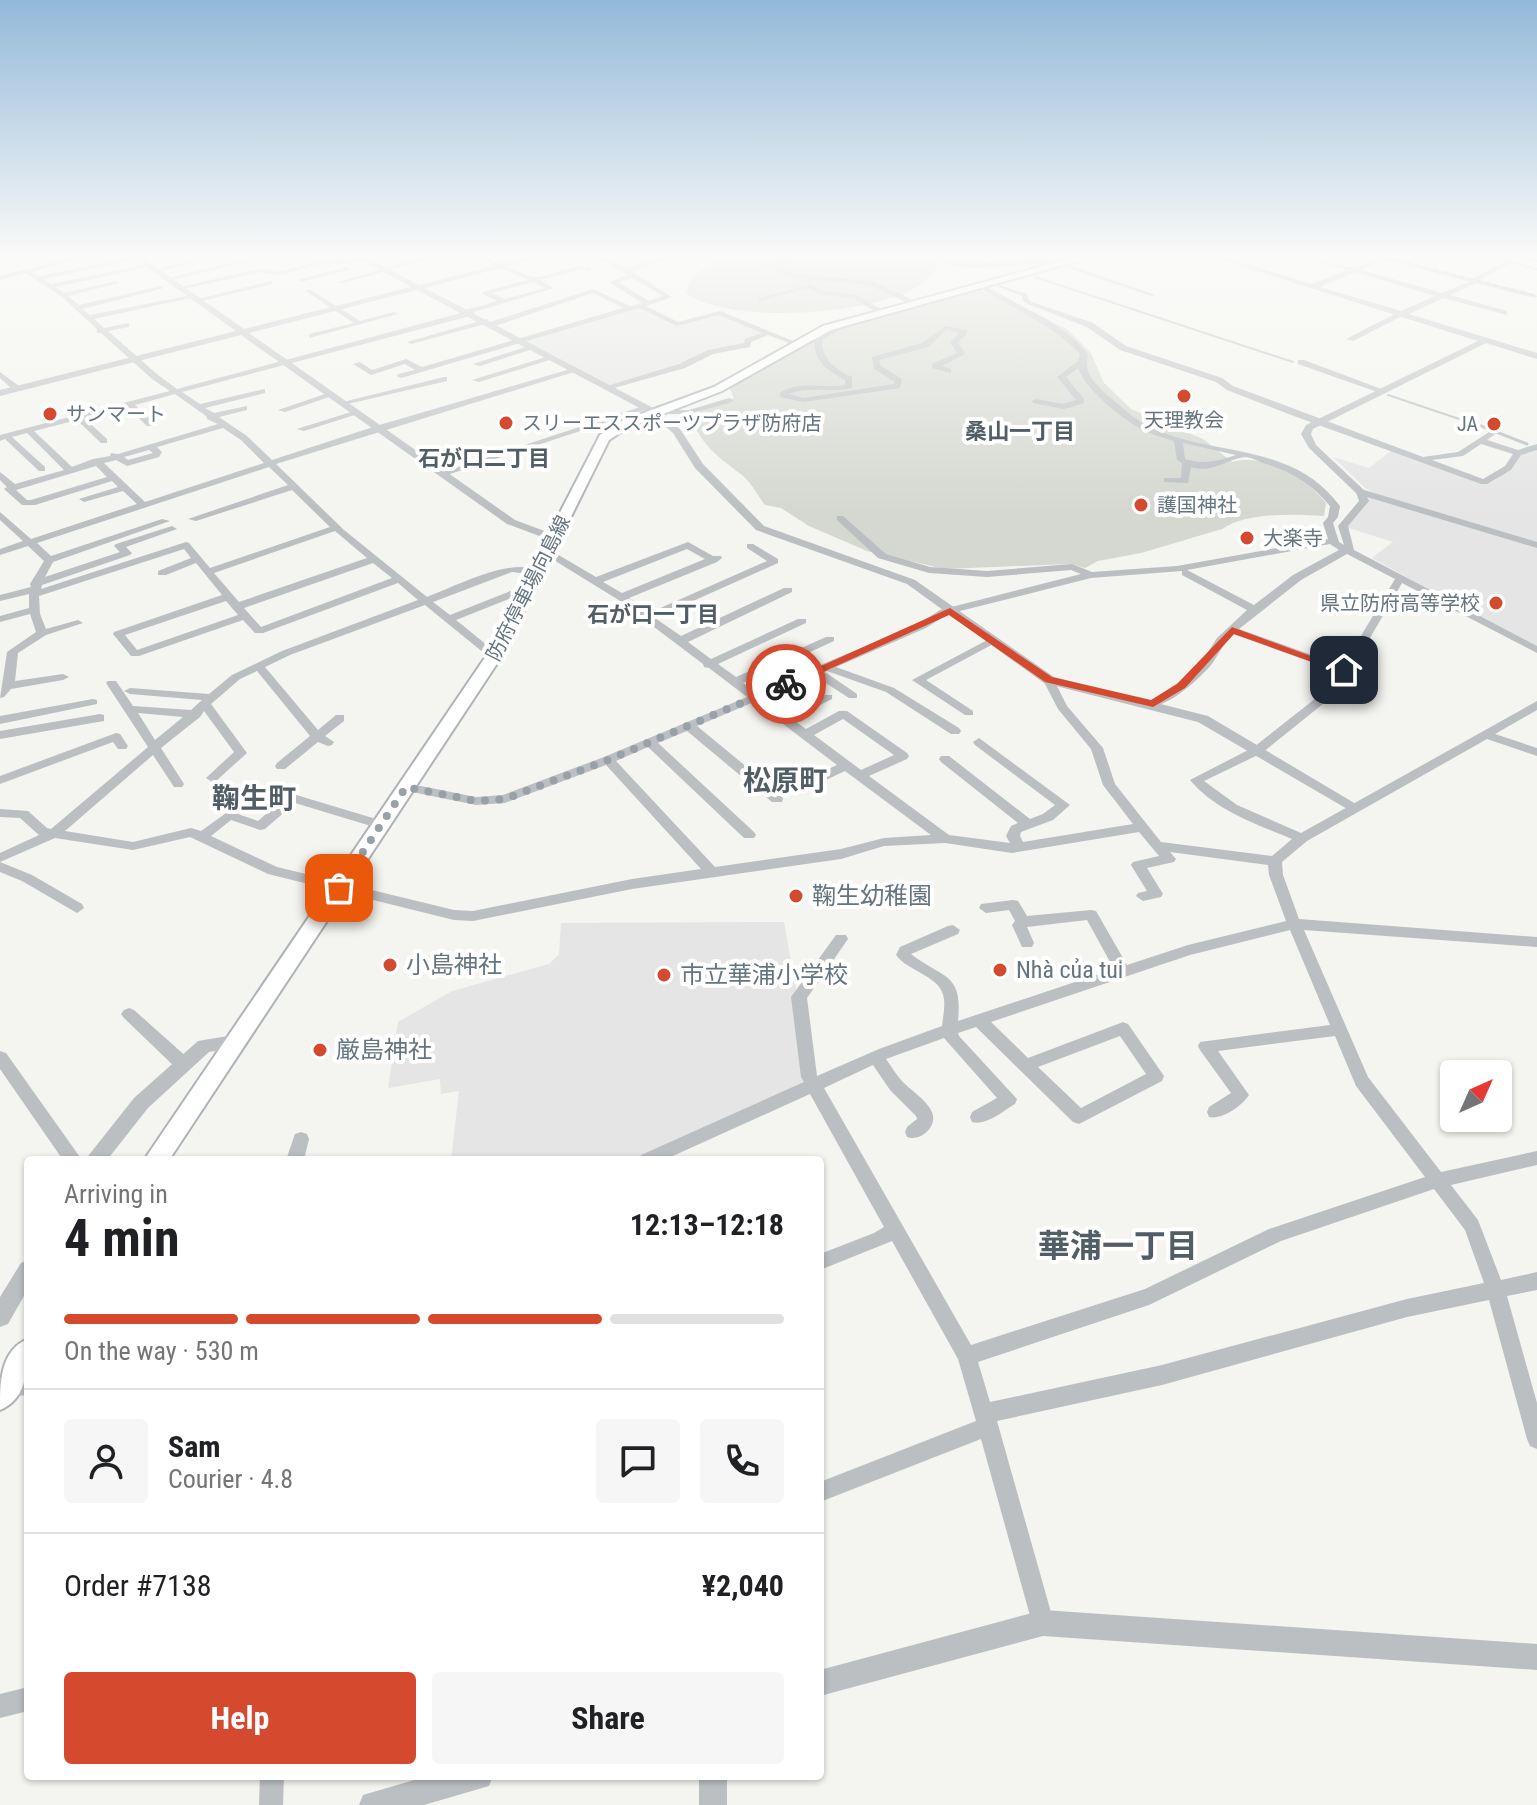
<!DOCTYPE html>
<meta charset="utf-8">
<style>
:root{--surface:#fff;--page:#f6f6f6;--text:#202124;--muted:#757577;--line:#e0e0e0;--accent:#d54a2f}
body{margin:0;font-family:"Roboto Condensed","Noto Sans JP",sans-serif;background:var(--page);color:var(--text);height:100vh;display:flex;flex-direction:column;font-size:30px;white-space:nowrap}
*{box-sizing:border-box;margin:0}
p{font-size:26px;color:var(--muted)}
.icon{flex:none;width:44px;height:44px;fill:none;stroke:currentColor;stroke-width:2;stroke-linecap:round;stroke-linejoin:round}
.map{position:relative;flex:1;overflow:hidden}
.drawer{position:absolute;left:24px;top:1156px;width:800px;height:624px;display:flex;flex-direction:column;background:var(--surface);border-radius:8px;box-shadow:0 2px 6px #0004}
.drawer>*{flex:none}
.needle{width:52px;rotate:45deg}
.buttons{position:absolute;left:1440px;top:1060px;display:grid;gap:16px}
.buttons a{display:grid;place-items:center;width:72px;height:72px;border-radius:8px;background:var(--surface);box-shadow:0 2px 6px #0004;font-size:40px}
.pin{position:absolute;display:grid;place-items:center;width:68px;height:68px;color:#fff;margin:-34px;border-radius:16px;box-shadow:0 4px 12px #0006}
.courier{position:absolute;display:grid;place-items:center;width:80px;height:80px;margin:-40px;border:6px solid #d54a2f;border-radius:50%;background:#fff;color:#222;box-shadow:0 2px 10px #0007}
.head em{font-style:normal;font-weight:700}
.head div{display:flex;flex-direction:column-reverse}
.head{display:flex;align-items:center;justify-content:space-between;height:136px;padding:0 40px}
h1{font-size:52px;font-weight:700;line-height:60px}
.bar{display:grid;grid-template-columns:repeat(4,1fr);gap:12px 8px;align-content:center;height:96px;padding:0 40px}
.bar i{height:10px;border-radius:6px;background:var(--line)}
.bar .current{background:var(--accent)}
.bar p{grid-column:span 4}
.line{display:flex;align-items:center;gap:20px;padding:0 40px;border-top:2px solid var(--line)}
.line div{flex:1}
.round{display:grid;place-items:center;flex:none;width:84px;height:84px;border-radius:8px;background:var(--page)}
.action{display:flex;gap:16px;margin-top:auto;padding:16px 40px}
.action a{flex:1;height:92px;border-radius:8px;background:var(--accent);color:#fff;font-size:32px;font-weight:700;line-height:92px;text-align:center}
.action a+a{background:var(--page);color:var(--text)}
.map>svg:first-child{display:block}
.built{fill:#e4e5e4}
.green{fill:#d4d8d0}
.lines{fill:none;stroke-linecap:round;stroke-linejoin:round}
.stream-far1{stroke:#b3c0c3;stroke-width:2}
.stream{stroke:#b3c0c3;stroke-width:3}
.secondary-casing{stroke:#adb3b7;stroke-width:4}
.minor{fill:#bbbfc2;fill-rule:evenodd}
.tertiary{fill:#bbbfc2;fill-rule:evenodd}
.secondary{fill:#fff;fill-rule:evenodd}
.rail{stroke:#9da3a8;stroke-width:2;stroke-dasharray:6 3;stroke-linecap:butt}
.route{fill:#d54a2f}
.done{stroke:#97a1a7;stroke-width:8;stroke-dasharray:0 14.4}
.poi-dot{fill:#d54a2f;stroke:#fff;stroke-width:3}
.labels{text-anchor:middle;dominant-baseline:central;stroke-width:8;stroke-linejoin:round;paint-order:stroke}
.far-poi-label{font-size:20px;fill:#65757f;stroke:#fff;text-anchor:start}
.far-street-label{font-size:20px;fill:#65757f;stroke:#fff}
.far-neighbourhood-label{font-size:22px;font-weight:bold;fill:#525e65;stroke:#fff}
.poi-label{font-size:24px;fill:#65757f;stroke:#fff;text-anchor:start}
.quarter-label{font-size:28px;font-weight:bold;fill:#525e65;stroke:#fff}
.near-neighbourhood-label{font-size:32px;font-weight:bold;fill:#525e65;stroke:#fff}
</style>
<div class="map">
<svg width="1537" height="1805" viewBox="0 0 1537 1805">
<rect width="100%" height="100%" fill="#f4f4f0"/>
<!-- built -->
<g class="built">
<path d="M641,306L677,324L720,313L767,333L748,341L747,345L711,352L682,366L610,388L522,340Z"/>
<path d="M1537,449V543L1376,494L1365,488L1333,457L1369,468L1392,450L1429,460L1484,484L1511,470L1522,454Z"/>
<path d="M1361,492L1537,545V649L1372,558L1393,542L1343,526L1360,507Z"/>
<path d="M784,922L813,1085L647,1160H451L459,1091L441,1094L440,1079L388,1088L398,1022L452,991L549,964L559,954L561,923Z"/>
</g>
<!-- green -->
<g class="green">
<path d="M719,258H941C937,267 931,277 923,283C878,315 731,326 686,293L692,277Z"/>
<path d="M980,290L1067,329L1091,353L1104,383L1131,409L1203,439L1232,462C1266,453 1305,477 1326,503L1324,516C1294,514 1247,512 1222,529L1141,553L1098,561L1085,568L1071,564L944,569L867,551L809,526L781,508L765,505C758,496 751,482 742,475C720,458 704,448 692,421L699,412L734,398L730,389L814,337Z"/>
</g>
<g class="lines">
<!-- stream-far1 -->
<g class="stream-far1">
<path d="M1035,277L1293,362"/>
<path d="M1388,395L1486,428"/>
</g>
<!-- stream -->
<path class="stream" d="M1481,426L1527,444"/>
<!-- secondary casing -->
<g class="secondary-casing">
<g id="secondary">
<path d="M1072,258H1088L831,330L722,391L627,428L609,440L502,656L169,1160H144L486,656L600,435L619,422L714,387L823,326Z"/>
<path d="M1506,258L1537,262V268L1508,260Z"/>
<path d="M28,1339C28,1365 29,1398 0,1410C0,1383 0,1350 28,1339Z"/>
</g>
</g>
<!-- minor -->
<g class="minor">
<path d="M70,258H81L32,272L39,276L129,258H142L44,279L51,284L149,264L152,266L56,287L64,293L116,281L119,283L68,296L79,305L161,286L164,288L82,309L90,315L192,295L190,298L94,319L104,328L129,323V327L108,331L158,375L177,389L465,312L466,310L497,301L483,294V292L528,280C512,272 497,268 483,258C501,258 522,277 536,277C555,277 574,260 592,269L589,271L583,269L540,280L554,288L474,312V315L182,392L200,404L265,389V393L205,408L214,413L247,406V410L219,417L247,436L272,460L376,426L574,368V372L276,464L344,530L427,597C457,586 513,555 542,572L537,575L512,572L433,602L450,615L526,585H534V589L456,620L498,654V658H490L425,605L290,655L265,667L318,730L336,715H344V721L325,736L334,742L332,745L328,746L318,742L285,769H277L275,766L277,763L310,736L257,671L240,679L211,704L247,753L216,781L212,782L206,778L234,752L204,711L200,717L161,748L184,784L182,787H174L153,755L65,831L133,842L191,828L201,831L229,811L258,821L288,795L293,794L386,822L388,825L381,829L295,803L265,829L260,830L231,820L211,836L277,867L454,910L473,911L632,879L701,869L606,765L505,803L476,805L402,790L400,787L402,784L406,783L476,797L503,795L604,757L747,697L709,668L704,667L703,664L617,599L544,554V550H550L596,577L688,542L713,556H721L722,558L717,562L629,598L649,613L767,561L747,548V544H753L778,559V563L655,618L681,636L784,588H792V592L688,642L711,659L798,619H806V623L718,664L736,677L826,637H834V641L743,683L756,692L918,624L940,610L1081,574L1071,570L987,577L929,573L878,558L837,520V516H843L886,554L930,567L987,571L1072,564L1092,572L1177,566L1328,539L1323,523L1328,517L1330,506C1312,484 1291,471 1263,463C1258,461 1250,457 1245,457C1226,459 1213,474 1191,467L1188,483L1164,482V478H1181L1182,463L1177,460L1174,441C1164,438 1153,435 1143,430C1123,420 1085,389 1078,368L1066,377L1084,399V403L1064,409L1033,403L1032,401L1036,399L1063,404L1076,400L1057,377L1078,361L1080,354C1051,323 1014,310 979,287V285H983L1050,321L1074,339L1088,354C1083,374 1094,382 1107,395C1120,405 1131,417 1146,425C1187,447 1238,446 1282,463C1306,472 1324,485 1340,506L1338,517L1333,523L1339,542L1344,545L1338,526L1359,501L1356,492L1361,489L1537,542V548L1367,497L1369,501L1348,526L1354,550L1537,646V653L1402,583L1339,691L1262,753L1204,781L1237,805L1301,833L1537,701V710L1495,734L1537,748V756L1487,739L1307,841L1282,862L1283,875L1299,919L1537,937V947L1304,930L1368,1077L1441,1172L1537,1151V1165L1451,1185L1478,1220L1501,1280L1537,1272V1290L1507,1296L1537,1403V1449L1530,1446L1527,1439L1489,1300L1407,1317L1162,1385L997,1421L1054,1623L1051,1631L1043,1634L1035,1631L1032,1623L981,1439L820,1502V1482L976,1421L958,1359L892,1241L820,1270V1254L874,1233L884,1227L810,1094L664,1160H638L641,1155L804,1082L801,1077L791,997L836,935H846L848,939L807,998L817,1076L879,1049L942,1026C943,1017 945,1008 944,999C942,976 908,972 896,955L900,947L948,926L953,925L960,930L958,934L911,954C943,979 963,972 958,1021L1114,969L1087,920L1027,927L1034,943L1032,947H1022L1012,925L1015,921L1009,910L986,913L979,908L981,904L1013,900L1018,901L1027,916L1091,910L1096,911L1127,965L1188,945L1286,921L1269,875L1268,865L1170,852L1176,859L1174,862L1147,868L1163,894L1161,897L1143,901L1136,896L1138,893L1147,891L1131,865L1133,862L1159,856L1139,832L1012,853L945,843L884,846L841,859L632,889L473,921L454,920L268,874L190,837L133,850L55,838L0,862L32,875L82,904L84,908L77,913L22,881L0,872V853L39,835L20,818L0,817V809L28,811L47,828L51,829L148,747L106,683L108,681H116L133,706L191,710L202,700L130,694L124,691L130,688L209,694L232,675L282,651L418,600L398,583L263,633H255L243,620L139,656H131L113,634L114,632L222,595L196,563L166,575H158V571L191,558L184,549L39,596L40,614L46,629L78,620L83,623L46,635L18,653L15,681L63,674L69,677L63,680L11,689L4,697L0,698L7,652L36,632L30,614L0,622V616L29,608V594L0,601V595L31,587L30,584L44,561L28,546L0,555V549L23,541L0,520V512L31,539L137,504L123,491L84,502L79,499L118,487L112,481L35,505H22L4,489L7,487L0,480V472L15,484L64,470L27,433L12,437L45,467V471H39L5,439L0,441V435L170,391L152,379L101,333H97V329L61,296L26,273L0,280V276ZM533,282L545,288L505,299L492,293ZM175,394L206,416L207,419L218,424L118,454L111,453L110,456L93,459L72,467L34,431L77,420L101,443H107V439L84,418L127,407L147,426H153V422L135,405ZM223,428L241,440L264,463L145,502L104,463L116,460L127,466L159,457L162,452L157,447ZM1183,443L1236,455C1217,461 1204,465 1185,459ZM149,450L153,453L128,460L124,457ZM96,466L107,477L31,500H27L16,490ZM269,467L288,485L188,519L196,521L292,490L330,527L210,568L189,543L186,542L41,589L42,585L130,555L132,553L126,547L177,529L172,526L116,544L114,546L120,552L45,577L53,562L170,521L162,519L51,556L37,543ZM335,531L367,558L239,602L214,573ZM1330,544L1339,550L1293,575L1254,605L1187,570ZM687,549L705,559L622,593L603,582ZM1347,554L1395,579L1343,666L1239,629L1301,580ZM373,563L392,578L261,627L244,608ZM1182,571V575L1247,610L1217,638L1201,663L1188,676L1149,702V706C1168,708 1199,679 1211,665C1219,654 1224,643 1233,634L1339,672L1330,687L1254,747L1190,780C1216,811 1256,824 1292,839L1272,856L1161,842L1115,784L1103,748L1067,706L1053,678L1049,677L1043,680L1058,709L1091,749L1103,785L1133,824L1023,842L1020,836L1021,832L1053,820L1070,805L979,738L973,742L975,745L1055,805L1043,814L1030,819L949,756H941L939,759L941,762L1018,823L1011,826L1006,836L1010,843L949,835L869,776L907,759L909,756L907,753L847,711H839L806,729L792,719L832,699V695H824L785,714L764,698L815,676L849,698H857V694L825,672L827,671L886,692L951,734H959L961,731L959,728L894,688L836,667L926,628L948,614L1091,578ZM226,601L238,615L137,650L125,635ZM754,702L837,765L807,779L805,782L807,785H815L845,771L931,835L884,838L841,849L715,867L616,761L648,747L744,838H754L756,835L754,832L658,743L687,731L772,802H782L783,799L782,796L697,726ZM138,713L183,717L155,740ZM843,719L894,755L861,770L814,735ZM1290,930L1330,1025L1200,1042L1198,1046L1200,1050L1231,1093L1209,1107L1207,1112L1209,1117C1222,1120 1242,1106 1249,1095L1218,1051L1335,1036L1356,1086L1425,1177L1269,1229L1145,1289L971,1345L824,1088L873,1065L890,1090L916,1116L917,1119L907,1127L905,1132L907,1137C921,1142 938,1126 932,1112C926,1099 910,1090 901,1080C896,1074 891,1066 886,1059L944,1038L997,1098L972,1112L970,1117L972,1122C986,1126 1003,1111 1015,1104L1017,1099L959,1036L958,1033L976,1027L1073,1122L1079,1124L1162,1081L1164,1076L1128,1024L1123,1022L1118,1024L1028,1058L991,1022L1190,955ZM1120,1036L1146,1074L1081,1108L1038,1067ZM1434,1189L1465,1230L1484,1283L1407,1299L1162,1365L990,1402L978,1362L1149,1305L1281,1241Z"/>
<path d="M202,258H215L155,272L152,270Z"/>
<path d="M251,258H263L167,281L164,279Z"/>
<path d="M360,258L367,259C351,266 335,262 317,265C298,268 282,280 262,272L179,290L176,288L263,268L278,272L318,261Z"/>
<path d="M421,258L428,259L343,283L338,282Z"/>
<path d="M597,258H605L626,268L662,258H673L631,271L672,297L646,306L678,322L720,311L793,341L789,343L768,335L751,342L750,347L713,354L685,368L607,390V386L679,364L708,350L744,343L745,339L762,333L719,315L677,326L639,308L401,378L397,376L398,374L415,370L405,364L371,375L353,364L360,362L372,370L406,359L422,367L623,308L593,293L495,326H489V323L411,344L407,342L487,319L490,322L593,289L630,306L642,303L609,282L628,275ZM633,278L663,296L649,301L618,282Z"/>
<path d="M1378,258H1389L1472,279L1512,258H1518L1517,260L1479,280L1536,295L1537,297L1534,298Z"/>
<path d="M1059,263H1063L1156,295L1151,296L1059,265Z"/>
<path d="M347,267L349,270L301,282L298,280Z"/>
<path d="M271,281L273,284L197,302L194,300Z"/>
<path d="M990,282L1027,294L1028,299L1032,302L1093,323L1126,346L1222,378L1233,386L1423,457L1458,452L1494,429L1498,432L1487,440L1518,450L1537,444V450L1521,455L1511,470L1487,484H1481L1291,415L1227,390L1216,382L1120,350L1087,327L1028,304L1023,301L1022,296L990,284ZM1481,444L1513,454L1505,466L1483,479L1432,460L1463,456Z"/>
<path d="M809,284L824,291L857,295L888,313L881,315L853,298L822,295L808,288L760,301L757,299Z"/>
<path d="M307,290H311L360,321L394,312L398,314L309,338V334L354,323L307,292Z"/>
<path d="M1397,313L1404,315L1353,341L1346,339Z"/>
<path d="M842,322L845,326L822,340C822,360 835,369 852,377V388C831,393 809,386 789,394L803,398L894,384L895,382L874,369L872,357L922,343L945,326L967,330V334L958,342L965,354L942,366L951,369V373L932,368V364L957,353L950,342L959,333L946,330L928,347L879,360L881,366L902,379L900,388L803,402L780,397V393C798,380 824,389 845,385V380C828,371 811,359 815,337Z"/>
<path d="M532,345L539,347L480,366L473,364Z"/>
<path d="M549,356L556,358L479,382L472,380Z"/>
<path d="M1298,360H1304L1384,390L1377,392L1298,364Z"/>
<path d="M0,372L19,386V390H13L0,378Z"/>
<path d="M444,377H447V381L343,405L339,403Z"/>
<path d="M328,393L335,395L285,412L278,410Z"/>
<path d="M729,398L733,400L732,402L690,414H654L650,412L654,410H689Z"/>
<path d="M643,406L650,408L447,475L440,473Z"/>
<path d="M354,411L361,413L304,431L297,429Z"/>
<path d="M993,637L998,640L997,642L926,680L973,711V715H965L912,680Z"/>
<path d="M93,699L97,700V704L0,724V716Z"/>
<path d="M100,714L104,715V721L0,739V731Z"/>
<path d="M116,733L120,734L128,746L126,749H118L113,742L0,784V776Z"/>
<path d="M129,1008L134,1010L189,1059L191,1064L189,1069L183,1070L177,1069L124,1018L121,1014L124,1010Z"/>
<path d="M0,1051L6,1053L82,1160H63L0,1069Z"/>
<path d="M301,1132L307,1134L309,1139L304,1160H286L295,1134Z"/>
<path d="M28,1375V1395L0,1397V1377Z"/>
<path d="M28,1687V1711L0,1718V1694Z"/>
<path d="M260,1776H284L283,1805H259Z"/>
</g>
<!-- tertiary -->
<g class="tertiary">
<path d="M134,258H143L244,329L411,287L358,258H368L419,285L525,258H538L425,288L657,410L680,429L703,464L764,526L915,580L1054,677L1208,716L1361,807L1359,810H1349L1198,722L1044,683L907,584L756,530L695,468L673,433L651,414L417,290L249,333L515,520L558,536V540H550L507,524L241,335L0,396V390L236,331Z"/>
<path d="M789,258H802L776,266L795,274L872,281L922,304L915,306L868,285L794,278L765,266Z"/>
<path d="M935,258L968,263L1046,259L1065,264L1061,266C1020,258 973,280 935,258Z"/>
<path d="M1215,258H1227L1312,284L1347,270L1309,258C1324,258 1341,269 1355,267C1366,265 1374,258 1387,258L1361,270L1442,293L1476,279V283L1450,295L1507,311V315L1443,298L1409,314L1537,353V359L1486,343L1313,429L1311,434L1316,445L1366,492L1357,494L1309,448L1301,434L1306,425L1478,341ZM1355,272L1435,296L1401,311L1320,287Z"/>
<path d="M234,1035L240,1037L243,1042L240,1047L209,1052L148,1108L107,1160H85L134,1098L198,1041Z"/>
<path d="M28,1260V1289L8,1324L0,1327V1297L21,1263Z"/>
<path d="M1043,1610L1537,1644V1670L1043,1636L820,1696V1670Z"/>
<path d="M428,1776H493L489,1786L424,1805H359L363,1795Z"/>
<rect x="699" y="1776" width="28" height="29"/>
</g>
<!-- secondary -->
<use href="#secondary" class="secondary"/>
<!-- rail -->
<path class="rail" d="M1389,258L1537,296"/>
</g>
<!-- sky -->
<linearGradient id="sky" x2="0" y2="1"><stop stop-color="#93b9d9"/><stop offset="0.5" stop-color="#fafaf8"/><stop offset="1" stop-color="#fafaf8" stop-opacity="0"/></linearGradient>
<rect width="1537" height="511" fill="url(#sky)"/>
<!-- route -->
<path class="route" d="M950,608L1052,677L1151,700L1177,684L1232,627L1349,670L1340,672L1234,634L1185,688L1153,707L1045,682L949,615L790,687L781,684Z"/>
<g class="lines">
<!-- done -->
<path class="done" d="M339,888L406,787L476,801L505,799L608,760L786,684"/>
</g>
<!-- markers -->
<g class="poi-dot">
<circle cx="1184" cy="396" r="8"/>
<circle cx="50" cy="414" r="8"/>
<circle cx="506" cy="423" r="8"/>
<circle cx="1494" cy="424" r="8"/>
<circle cx="1141" cy="505" r="8"/>
<circle cx="1247" cy="538" r="8"/>
<circle cx="1496" cy="603" r="8"/>
<circle cx="796" cy="896" r="8"/>
<circle cx="390" cy="965" r="8"/>
<circle cx="1000" cy="970" r="8"/>
<circle cx="664" cy="975" r="8"/>
<circle cx="320" cy="1050" r="8"/>
</g>
<g class="labels">
<!-- far-poi labels -->
<g class="far-poi-label">
<text x="66" y="414">サンマート</text>
<text x="1184" y="420" text-anchor="middle">天理教会</text>
<text x="522" y="423">スリーエススポーツプラザ防府店</text>
<text x="1478" y="424" text-anchor="end">JA</text>
<text x="1157" y="505">護国神社</text>
<text x="1263" y="538">大楽寺</text>
<text x="1480" y="603" text-anchor="end">県立防府高等学校</text>
</g>
<!-- far-street labels -->
<g class="far-street-label">
<text transform="translate(528 588) rotate(-63)">防府停車場向島線</text>
</g>
<!-- far-neighbourhood labels -->
<g class="far-neighbourhood-label">
<text x="1020" y="431">桑山一丁目</text>
<text x="484" y="458">石が口二丁目</text>
<text x="653" y="614">石が口一丁目</text>
</g>
<!-- poi labels -->
<g class="poi-label">
<text x="812" y="896">鞠生幼稚園</text>
<text x="406" y="965">小島神社</text>
<text x="1016" y="970">Nhà của tui</text>
<text x="680" y="975">市立華浦小学校</text>
<text x="336" y="1050">厳島神社</text>
</g>
<!-- quarter labels -->
<g class="quarter-label">
<text x="785" y="780">松原町</text>
<text x="254" y="798">鞠生町</text>
</g>
<!-- near-neighbourhood labels -->
<g class="near-neighbourhood-label">
<text x="1118" y="1246">華浦一丁目</text>
</g>
</g>
</svg>
<div class="buttons">
<a><svg class="needle" viewBox="-14 -14 28 28"><path d="M0-13l5 13h-10z" fill="#e53935"/><path d="M0 13l5-13h-10z" fill="#757577"/></svg></a>
</div>
<div class="pin" style="left:339px;top:888px;background:#ea580c"><svg class="icon" aria-label="bag" viewBox="0 0 24 24"><path d="M5 8h14l-1 12H6zM9 8a3 3 0 0 1 6 0"/></svg></div>
<div class="pin" style="left:1344px;top:670px;background:#1f2937"><svg class="icon" aria-label="home" viewBox="0 0 24 24"><path d="M3 11l9-7 9 7M6 9v11h12V9"/></svg></div>
<div class="courier" style="left:786px;top:684px"><svg class="icon" aria-label="bike" viewBox="0 0 24 24"><circle cx="6" cy="16" r="4"/><circle cx="18" cy="16" r="4"/><path d="M6 16l4-8h5l3 8M10 8l3 8H6M13 5h3"/></svg></div>
<section class="drawer">
<div class="head"><div><h1>4 min</h1><p>Arriving in</p></div><em>12:13–12:18</em></div>
<div class="bar"><i class="current"></i><i class="current"></i><i class="current"></i><i></i><p>On the way · 530 m</p></div>
<div class="line" style="height:144px"><a class="round"><svg class="icon" aria-label="person" viewBox="0 0 24 24"><circle cx="12" cy="8" r="4"/><path d="M4 21q1-7 8-7t8 7"/></svg></a><div><b>Sam</b><p>Courier · 4.8</p></div><a class="round"><svg class="icon" aria-label="chat" viewBox="0 0 24 24"><path d="M4 5h16v11H9l-5 4z"/></svg></a><a class="round"><svg class="icon" aria-label="phone" viewBox="0 0 24 24"><path d="M5 4h4l2 5-3 2q2 4 5 5l2-3 5 2v4C11 20 4 13 5 4z"/></svg></a></div>
<div class="line" style="height:104px"><div>Order #7138</div><b>¥2,040</b></div>
<div class="action"><a>Help</a><a>Share</a></div>
</section>
</div>
